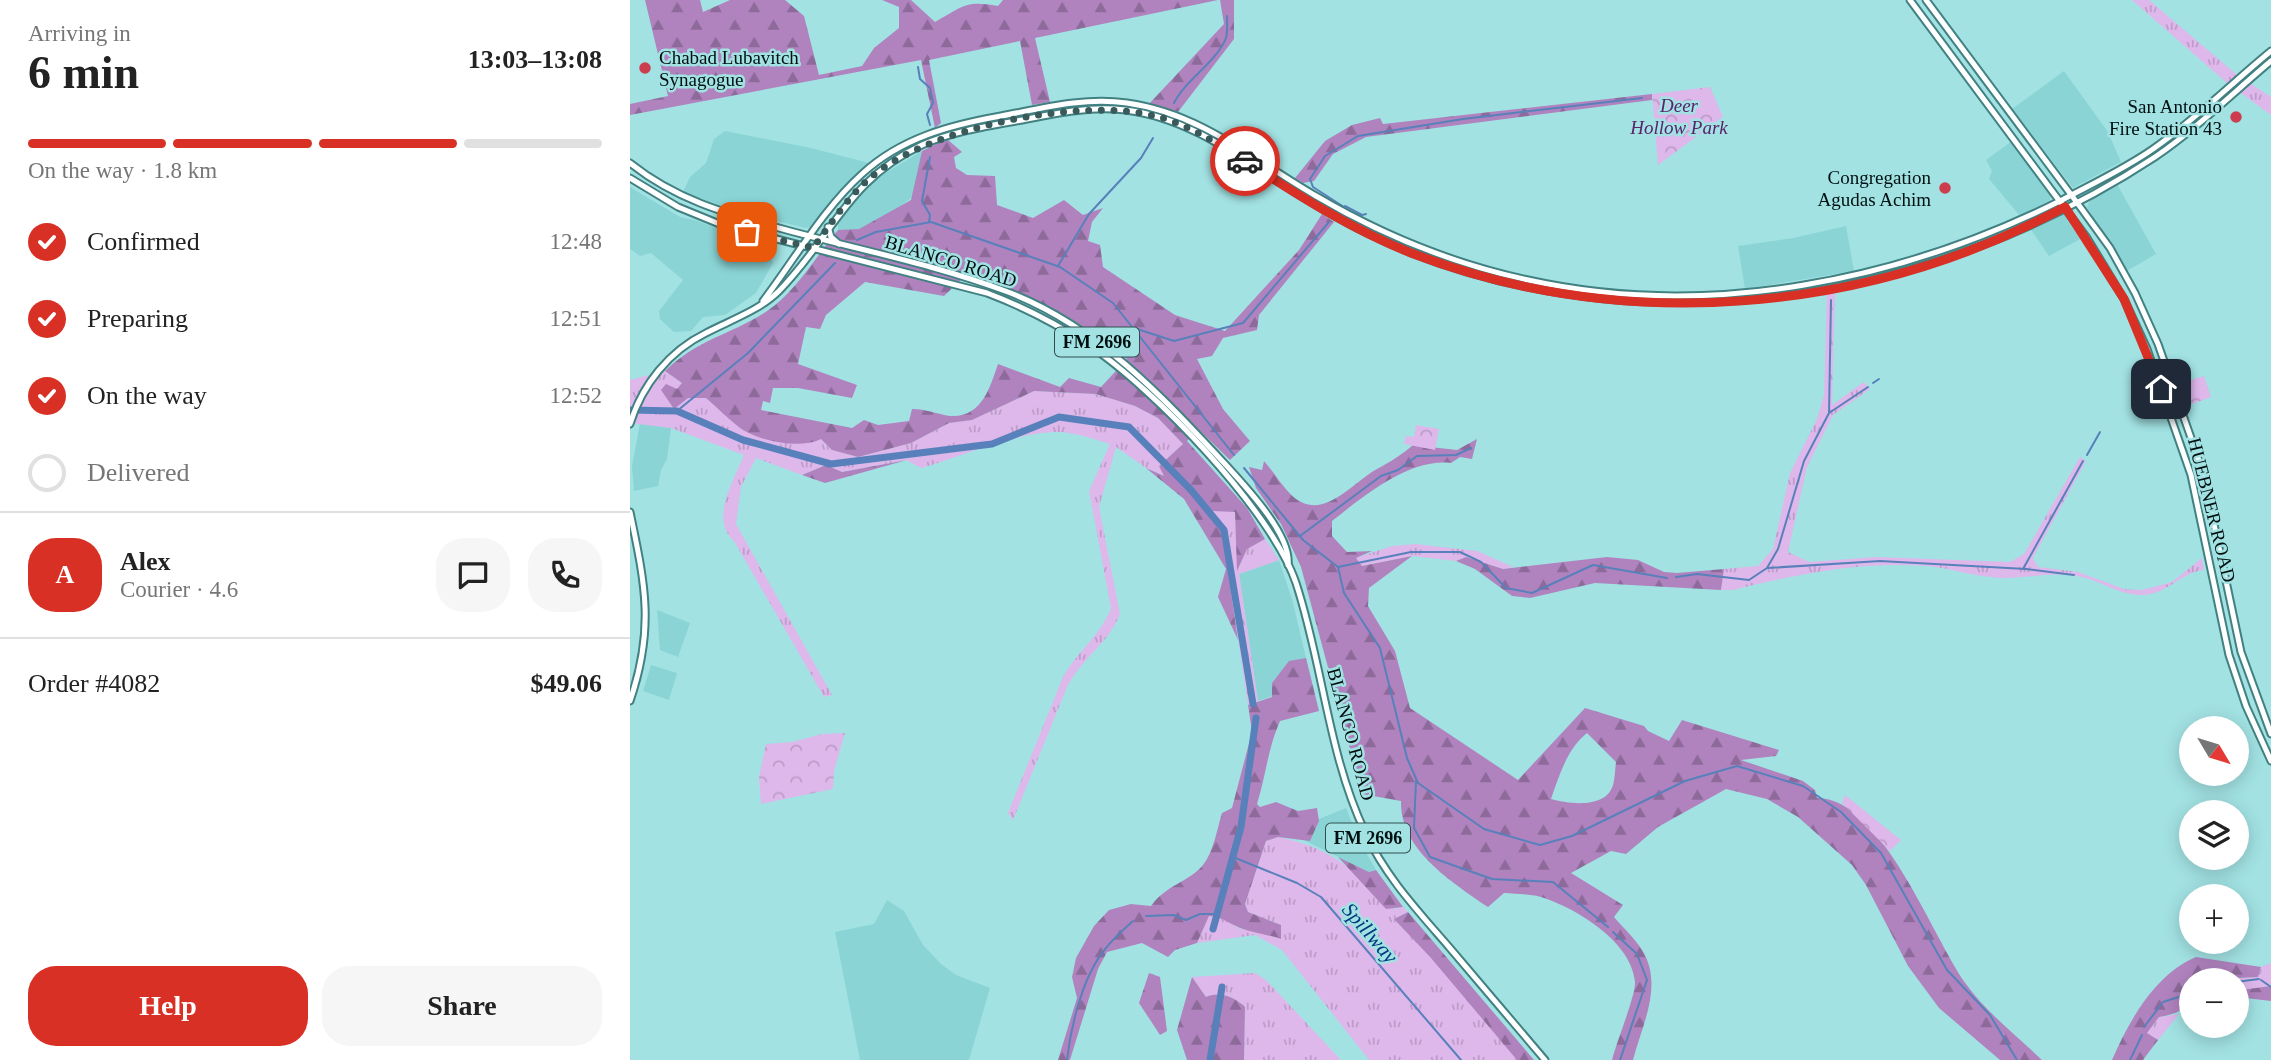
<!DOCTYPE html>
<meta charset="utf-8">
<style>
:root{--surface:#fff;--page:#f6f6f6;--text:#222;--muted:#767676;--line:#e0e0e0;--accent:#d93025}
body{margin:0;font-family:"Times New Roman",serif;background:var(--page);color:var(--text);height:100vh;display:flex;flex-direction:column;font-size:26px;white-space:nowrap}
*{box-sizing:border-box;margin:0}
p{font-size:23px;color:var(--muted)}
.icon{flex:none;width:38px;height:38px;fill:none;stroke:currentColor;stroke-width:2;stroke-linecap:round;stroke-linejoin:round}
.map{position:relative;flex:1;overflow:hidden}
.sheet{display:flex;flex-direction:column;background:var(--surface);width:630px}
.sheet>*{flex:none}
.needle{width:46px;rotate:128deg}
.controls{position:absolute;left:1549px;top:716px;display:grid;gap:14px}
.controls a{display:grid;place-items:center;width:70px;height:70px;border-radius:50%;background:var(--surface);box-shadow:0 4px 18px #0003;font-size:35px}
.pin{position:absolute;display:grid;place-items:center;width:60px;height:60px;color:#fff;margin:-30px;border-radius:14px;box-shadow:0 4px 10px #0006}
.courier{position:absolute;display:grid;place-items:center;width:70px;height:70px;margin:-35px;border:5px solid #d93025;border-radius:50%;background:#fff;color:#222;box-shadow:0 2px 9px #0007}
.overview em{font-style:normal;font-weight:800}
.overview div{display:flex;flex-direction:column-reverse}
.overview{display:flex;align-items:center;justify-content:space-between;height:119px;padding:0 28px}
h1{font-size:46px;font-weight:800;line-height:52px}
.bar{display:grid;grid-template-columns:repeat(4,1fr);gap:10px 7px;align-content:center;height:84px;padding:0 28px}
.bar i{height:9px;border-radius:5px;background:var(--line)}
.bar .selected{background:var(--accent)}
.bar p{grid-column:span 4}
.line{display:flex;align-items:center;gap:18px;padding:0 28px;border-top:2px solid var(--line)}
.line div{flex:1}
.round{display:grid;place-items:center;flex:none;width:74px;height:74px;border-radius:28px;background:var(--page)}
ol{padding:0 28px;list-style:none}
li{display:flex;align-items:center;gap:21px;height:77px}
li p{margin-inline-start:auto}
li .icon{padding:7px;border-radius:50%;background:var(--accent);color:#fff;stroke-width:4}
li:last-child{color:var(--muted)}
li i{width:38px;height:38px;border:4px solid var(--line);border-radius:50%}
.button{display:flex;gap:14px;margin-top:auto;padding:14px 28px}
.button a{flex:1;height:80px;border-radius:28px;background:var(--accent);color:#fff;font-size:28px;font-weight:800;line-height:80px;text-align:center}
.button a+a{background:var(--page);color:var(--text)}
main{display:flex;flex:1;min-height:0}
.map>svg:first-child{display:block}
.built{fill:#8bd4d6}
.grass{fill:url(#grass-tufts)}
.forest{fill:url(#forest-firs);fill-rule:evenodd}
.park{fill:url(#park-crowns)}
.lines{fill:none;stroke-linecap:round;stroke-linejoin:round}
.stream{stroke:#5880ba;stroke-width:2}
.river{stroke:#5880ba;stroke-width:7}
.major-casing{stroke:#428182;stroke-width:9}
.major{stroke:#fff;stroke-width:5}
.done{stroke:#39595a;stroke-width:7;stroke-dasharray:0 12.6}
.route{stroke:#d93025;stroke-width:9}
.poi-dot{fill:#cd3d50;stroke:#a2e2e3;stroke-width:2.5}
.labels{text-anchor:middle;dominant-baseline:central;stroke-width:5;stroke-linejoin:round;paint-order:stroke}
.shield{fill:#a2e2e3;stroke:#314e4f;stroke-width:2}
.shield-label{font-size:18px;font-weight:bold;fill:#000f10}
.poi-label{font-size:19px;fill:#000f10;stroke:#a2e2e3;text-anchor:end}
.park-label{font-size:19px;font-style:italic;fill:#5a226b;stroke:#a2e2e3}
.street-label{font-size:19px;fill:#000f10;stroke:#a2e2e3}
.water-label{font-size:21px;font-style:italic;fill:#01397f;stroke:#a2e2e3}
</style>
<main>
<section class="sheet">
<div class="overview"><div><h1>6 min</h1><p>Arriving in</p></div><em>13:03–13:08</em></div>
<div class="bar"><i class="selected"></i><i class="selected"></i><i class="selected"></i><i></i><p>On the way · 1.8 km</p></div>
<ol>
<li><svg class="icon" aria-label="check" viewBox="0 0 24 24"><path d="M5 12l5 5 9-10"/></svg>Confirmed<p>12:48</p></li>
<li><svg class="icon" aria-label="check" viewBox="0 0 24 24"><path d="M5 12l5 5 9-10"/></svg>Preparing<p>12:51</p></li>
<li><svg class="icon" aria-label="check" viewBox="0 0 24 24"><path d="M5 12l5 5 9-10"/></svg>On the way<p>12:52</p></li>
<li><i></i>Delivered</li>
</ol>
<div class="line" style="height:126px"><b class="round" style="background:var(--accent);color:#fff">A</b><div><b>Alex</b><p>Courier · 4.6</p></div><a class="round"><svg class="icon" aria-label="chat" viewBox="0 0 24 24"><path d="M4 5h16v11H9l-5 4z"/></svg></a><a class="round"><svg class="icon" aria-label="phone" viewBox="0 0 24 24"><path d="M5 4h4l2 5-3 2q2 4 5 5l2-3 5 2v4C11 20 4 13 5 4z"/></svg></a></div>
<div class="line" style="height:91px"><div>Order #4082</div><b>$49.06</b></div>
<div class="button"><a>Help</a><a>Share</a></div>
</section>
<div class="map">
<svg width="1641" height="1060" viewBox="0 0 1641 1060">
<defs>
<pattern id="grass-tufts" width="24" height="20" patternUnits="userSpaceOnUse" patternTransform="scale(1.75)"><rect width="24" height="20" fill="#deb7eb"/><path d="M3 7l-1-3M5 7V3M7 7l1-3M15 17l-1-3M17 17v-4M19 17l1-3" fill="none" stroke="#bd9cc8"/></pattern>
<pattern id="forest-firs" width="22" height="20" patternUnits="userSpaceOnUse" patternTransform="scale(1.75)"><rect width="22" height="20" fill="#b083bf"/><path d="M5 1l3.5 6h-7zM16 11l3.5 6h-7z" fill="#8d6a9a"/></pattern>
<pattern id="park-crowns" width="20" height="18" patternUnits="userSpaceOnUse" patternTransform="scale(1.75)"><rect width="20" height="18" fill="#deb7eb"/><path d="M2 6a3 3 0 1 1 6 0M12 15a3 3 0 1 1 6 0" fill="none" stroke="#bd9cc8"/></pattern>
</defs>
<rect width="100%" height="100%" fill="#a2e2e3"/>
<!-- built -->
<g class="built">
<path d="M1434,71L1478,132L1491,162L1443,188L1382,109Z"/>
<path d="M95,131L181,148L239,163L208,195L183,227L176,228L104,211L53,192L60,177L76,163L84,139Z"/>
<path d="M1382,141L1421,195L1420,201L1390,216L1359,179L1362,171L1356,160Z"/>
<path d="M292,151L288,193L253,219L219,234L208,230V221L247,178Z"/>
<path d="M1487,184L1526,254L1495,272L1457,207L1461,198Z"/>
<path d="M0,187L50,217L65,220L96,232L141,257L143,263L126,293L95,315L73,317L61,331L44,332L30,319L29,311L53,280L21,253L10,256L0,249Z"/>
<path d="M1431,213L1438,216L1452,238L1419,256L1400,228Z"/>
<path d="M1216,226L1224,271L1115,289L1108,246L1163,238Z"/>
<path d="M10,423L41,428L37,459L31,470L28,486L4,491L2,466Z"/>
<path d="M649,560L662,599L682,683L628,701L609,574Z"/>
<path d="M27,610L60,623L48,657L30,650Z"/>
<path d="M21,665L47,673L39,700L13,691Z"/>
<path d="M716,808L730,842L746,870L739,872L657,832Z"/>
<path d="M257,900L274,911L293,945L311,964L326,975L360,988L339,1060H230L205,932L244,924Z"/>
</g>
<!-- grass -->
<g class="grass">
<path d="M1502,0H1519L1606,74L1641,97V115L1597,83Z"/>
<path d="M1205,292L1202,405L1234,382L1240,389L1203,415L1177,467L1158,552L1179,562L1246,557L1380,562L1394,554L1450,457L1456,461L1403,558L1408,567L1448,572L1494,589L1512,590L1542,582L1572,558L1574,570C1551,572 1537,595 1512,595C1487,595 1469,579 1446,576C1418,571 1388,581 1360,577C1339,575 1319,568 1297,566C1230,561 1167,574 1103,590H1091L1094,569L1128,566L1143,549L1160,473L1187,419L1194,395L1197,294Z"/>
<path d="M35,371L52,383L48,389L58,398H76L114,431L191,439L202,450L228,457L281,443L319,423L342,420L404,391L466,394L505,406L528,418L553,444L529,466L535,476L516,468L486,447L469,507L490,614C479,643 451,659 437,687L383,820L378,813L433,677C447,652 471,635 481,608L459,491L480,444C463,439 445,432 427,432C382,433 333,456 291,468L276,460L212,472L196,465L172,475L126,458L111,487L106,524L202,695L194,697L104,541C79,519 104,480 114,455L41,428L0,423V380Z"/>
<path d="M583,510L605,512L608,569L617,548L635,539L649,560L609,574L628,701L618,705L592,532Z"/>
<path d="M786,544L847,551L883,567L873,569L836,557L826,561L782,556L732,566L726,558L762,546Z"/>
<path d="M648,837C706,849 722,870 764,909L773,907L778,912L764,919L904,1060H739L652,950L625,935L567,943L579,916L595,918L608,928L651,938V925L618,912L615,904L636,841Z"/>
<path d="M1641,963V986L1607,993L1606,980H1570L1628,977L1631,967Z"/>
<path d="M625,973L636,980L711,1060H614L615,1007C604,997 591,991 576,997L562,977Z"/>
<path d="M1549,1014L1528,1040L1517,1033L1529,1017Z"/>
</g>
<!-- forest -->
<g class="forest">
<path d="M15,0H70L73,12L100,0H155L174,16L189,75L232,66L244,48L269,28V7L252,0H281L305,22C333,7 334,0 368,6L373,0H588L405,38L420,102L402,105L390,41L299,60L311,123L305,128L291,60L0,115V104L38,96Z"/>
<path d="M590,0H604V39L548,112L518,105L594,24Z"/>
<path d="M1022,94V100L736,137L703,154L684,181L673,183L665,178L695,141L722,125L750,118L753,124Z"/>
<path d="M317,139L332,152L324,157L326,168L337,175L365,176L367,205L403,218L434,200L453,215L473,208L462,222L458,241L470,245L473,267L545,315L595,331L669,250L692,214L704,222L629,315L627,330L593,338L582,356L567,359L593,409L620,441L600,460L568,429L557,441L617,508L635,539L617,549L607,571L605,512L583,511L592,532L608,640L588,597L596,569L554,499L516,468L534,476L529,466L553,444L528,418L505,406L466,394L404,391L342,420L319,423L281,443L228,457L202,450L191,439C171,449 133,442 113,430C100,421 88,408 76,398H58L44,409L31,390L36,384L47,389L52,383L35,371C69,338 101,335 137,311C166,292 186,256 208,230L229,229L281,200L292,151ZM337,274C395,292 450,319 497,359L471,387L439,378L430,387L368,364C360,387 352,418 320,416C307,414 296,409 282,409L279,421L248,425L234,420L222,428L131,410L133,401L140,403L143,388H168L222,398L227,385L168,364L176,327L190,329L196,315L235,282L314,296Z"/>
<path d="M847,439L842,459L830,457L821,463C779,458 734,496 702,521V536L717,552L742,551L726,558L732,566L782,556L739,588L738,606L765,651L780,708L888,780L955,708L1014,726L1018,731L1039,741L1052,720L1149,750L1146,756L1111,760L1173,781L1185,790L1187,798C1252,798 1302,937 1336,984C1356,1012 1387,1036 1412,1060H1370L1309,1008L1278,966L1236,885L1222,865L1168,817L1137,799L1096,789L1028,827L996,854L981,851L941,873L993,905L984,917C993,928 1004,937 1012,950C1034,985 1012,1025 1003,1060H982C986,1043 1006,995 1005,982C1002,943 950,911 917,899C905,894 888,894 874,893L858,907C822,882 770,850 771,801L732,794L671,567L651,524L626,488L619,467L632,470L634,461C644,472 654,490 666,499C695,520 723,482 747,469C760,462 770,456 783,445L827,450ZM957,733L986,762C985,769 985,778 983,785C976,809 939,804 921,799C929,776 937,749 957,733Z"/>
<path d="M277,460L195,483L172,475L196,465L212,472Z"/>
<path d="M836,557L873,569L977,557L1008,560L1034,572L1047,573L1094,569L1091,590L965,583L900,598L882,596L845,569L826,561Z"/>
<path d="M676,658L689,711L650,721C638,748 636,775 627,804L630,807L646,802L668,811L687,808L689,821L680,841L648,837L636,841L615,904L618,912L651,925V939C640,935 614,931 606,926C595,921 592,917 579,916L567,943L545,950L538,957L512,943L477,952L468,969L440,1060H428L447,998L442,977L446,958L464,926L479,910L501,904L521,906C537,884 559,882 573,865C584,851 587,829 592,813L602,808L622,732L618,705L642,697V683L659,661Z"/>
<path d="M708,857L739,872L746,870L773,907L756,909Z"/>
<path d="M778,912L904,1060H887L801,958L764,919Z"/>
<path d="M1566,957L1631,967L1628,977L1561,980C1561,1006 1554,1013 1529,1017L1517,1033L1528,1040L1513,1060H1482C1499,1021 1525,974 1566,957Z"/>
<path d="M519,973L530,977L537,1031L530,1035L509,1003Z"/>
<path d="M562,977L576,997C591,991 604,997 615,1007L614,1060H557L547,1030Z"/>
<path d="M1641,986V1001L1607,997L1611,990Z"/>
</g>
<!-- park -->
<g class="park">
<path d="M1080,87L1093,117L1028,165L1022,94Z"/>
<path d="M1574,376L1581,397L1562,404L1554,382Z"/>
<path d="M786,425L809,429L805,450L774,444L776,436L784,437Z"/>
<path d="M215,733L204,771L203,789L131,804L129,777L136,744L162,742L192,734Z"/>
<path d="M1215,795L1271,840L1260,851L1212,803Z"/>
</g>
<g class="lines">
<!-- stream -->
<g class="stream">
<path d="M288,67L290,79L300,88L303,103L297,114L300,125"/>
<path d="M544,103C556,79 586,63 596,38C598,32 597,22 597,16"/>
<path d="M715,206L732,215L736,214"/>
<path d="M714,207L683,187L680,179L695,156L728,136L833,119L1012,98"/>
<path d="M299,222L300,215L292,201L300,157"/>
<path d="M227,240L246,232L301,222L430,267L483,303L604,455"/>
<path d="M428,266L459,214L511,158L523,138"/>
<path d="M504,328L544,341L613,323L699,222"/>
<path d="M1243,383L1249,379"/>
<path d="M47,411L118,353L205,263"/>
<path d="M1199,413L1238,387"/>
<path d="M1457,455L1470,432"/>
<path d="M614,468L673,540L708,567L714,593L750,648L777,758L788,783L854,829L910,845L942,836L1055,781L1107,766L1173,786L1211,812L1251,853L1317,970L1360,1015L1387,1060"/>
<path d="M670,536L751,476L768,470L787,456L826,455L841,448"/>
<path d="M708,567L781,552H830L851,562L876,588L902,593L963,565L1037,578"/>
<path d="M1138,568L1250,561L1396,569L1444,575"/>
<path d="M1393,569L1453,461"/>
<path d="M1046,577L1067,574L1119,580L1137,568L1148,549L1174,461L1199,413L1201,300"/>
<path d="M786,781L784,828L800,857L862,879L923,882L978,927"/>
<path d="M603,857L667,883L691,897L831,1060"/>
<path d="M516,916L544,915L556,920L570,914H587"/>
<path d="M983,932L1007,954L1017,980L990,1060"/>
<path d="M1631,980L1641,987"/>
<path d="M1606,982L1629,979"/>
<path d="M1514,1027L1533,1002L1561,993"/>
<path d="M437,1060C441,1025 453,975 476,948C483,939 494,929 503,921"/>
<path d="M1500,1060L1512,1035"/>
</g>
<!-- river -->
<g class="river">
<path d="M0,410L47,411L113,440L201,464L362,444L429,417L499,427L561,490L594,530L623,704"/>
<path d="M583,929L611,827L626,718"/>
<path d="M580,1060L592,987"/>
</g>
<!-- major casing -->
<g class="major-casing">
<g id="major">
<path d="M1280,0L1457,238L1494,299L1517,349L1561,475L1599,655L1616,706L1641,761"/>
<path d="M1296,0L1451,208L1480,248L1505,293L1528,344L1573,472L1611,652L1641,734"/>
<path d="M0,163C45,199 94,213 149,228C225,249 304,264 378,292C467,326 532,396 595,464C615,486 662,535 658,565"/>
<path d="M0,178L48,207L92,225L357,293C394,307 427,324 460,346C523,388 642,511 666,583C693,665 698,754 735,832C755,876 788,911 819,947C851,985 883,1022 915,1060"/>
<path d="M198,227L201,237L209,244"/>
<path d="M133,301C165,259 193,209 232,174C271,138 320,125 371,116C413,108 454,97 497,103C570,113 624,160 686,196C752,235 824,264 898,280C1079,320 1271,281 1434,199C1464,183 1496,168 1523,149C1565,120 1602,83 1641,51"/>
<path d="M0,424C12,385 39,351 76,333C101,320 130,310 149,291C202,237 218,179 292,145C324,131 358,126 392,120C427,113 460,106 495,110C565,118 620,166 679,201C711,221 745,238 779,252C1024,349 1307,300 1525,157C1566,129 1603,93 1641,61"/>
<path d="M0,512C15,584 25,628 0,701"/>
</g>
</g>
<!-- major -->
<use href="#major" class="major"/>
</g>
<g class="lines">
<!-- done -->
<path class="done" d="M117,232L183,248C201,224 217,198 240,178C299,127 450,97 525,116C558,124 586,143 615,161"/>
<!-- route -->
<path class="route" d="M615,161C668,195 722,230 781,253C994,334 1234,315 1435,207L1494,299L1531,389"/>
</g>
<!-- markers -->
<g class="poi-dot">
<circle cx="15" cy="68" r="7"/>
<circle cx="1606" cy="117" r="7"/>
<circle cx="1315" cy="188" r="7"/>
</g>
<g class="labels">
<!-- shield labels -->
<g class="shield">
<rect x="425" y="327.5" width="84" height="29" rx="5"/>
<rect x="696" y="823.5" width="84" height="29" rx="5"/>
</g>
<g class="shield-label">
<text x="467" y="342">FM 2696</text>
<text x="738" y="838">FM 2696</text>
</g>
<!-- poi labels -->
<g class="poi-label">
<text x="29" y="57" text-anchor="start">Chabad Lubavitch<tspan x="29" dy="22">Synagogue</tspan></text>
<text x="1592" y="106">San Antonio<tspan x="1592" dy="22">Fire Station 43</tspan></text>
<text x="1301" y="177">Congregation<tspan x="1301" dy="22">Agudas Achim</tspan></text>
</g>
<!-- park labels -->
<g class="park-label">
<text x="1049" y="105">Deer<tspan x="1049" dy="22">Hollow Park</tspan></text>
</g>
<!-- street labels -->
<g class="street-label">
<text transform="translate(321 261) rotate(17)">BLANCO ROAD</text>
<text transform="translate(1582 510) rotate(76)">HUEBNER ROAD</text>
<text transform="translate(721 734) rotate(75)">BLANCO ROAD</text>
</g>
<!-- water labels -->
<g class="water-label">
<text transform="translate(740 933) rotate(49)">Spillway</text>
</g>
</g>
</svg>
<div class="controls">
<a><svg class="needle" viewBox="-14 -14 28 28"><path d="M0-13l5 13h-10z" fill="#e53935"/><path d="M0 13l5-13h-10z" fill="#767676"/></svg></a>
<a><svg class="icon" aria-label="layers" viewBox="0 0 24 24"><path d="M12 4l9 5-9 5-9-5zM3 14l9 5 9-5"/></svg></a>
<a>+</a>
<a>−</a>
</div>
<div class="pin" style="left:117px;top:232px;background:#ea580c"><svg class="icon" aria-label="bag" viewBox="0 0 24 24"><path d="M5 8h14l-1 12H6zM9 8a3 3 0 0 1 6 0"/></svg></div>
<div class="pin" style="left:1531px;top:389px;background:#1f2937"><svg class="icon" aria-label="home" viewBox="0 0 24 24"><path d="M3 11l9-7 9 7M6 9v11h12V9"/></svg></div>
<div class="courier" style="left:615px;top:161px"><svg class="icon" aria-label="car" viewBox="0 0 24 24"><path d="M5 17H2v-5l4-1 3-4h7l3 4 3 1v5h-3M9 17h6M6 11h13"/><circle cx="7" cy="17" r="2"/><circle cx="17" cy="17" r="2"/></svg></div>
</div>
</main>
